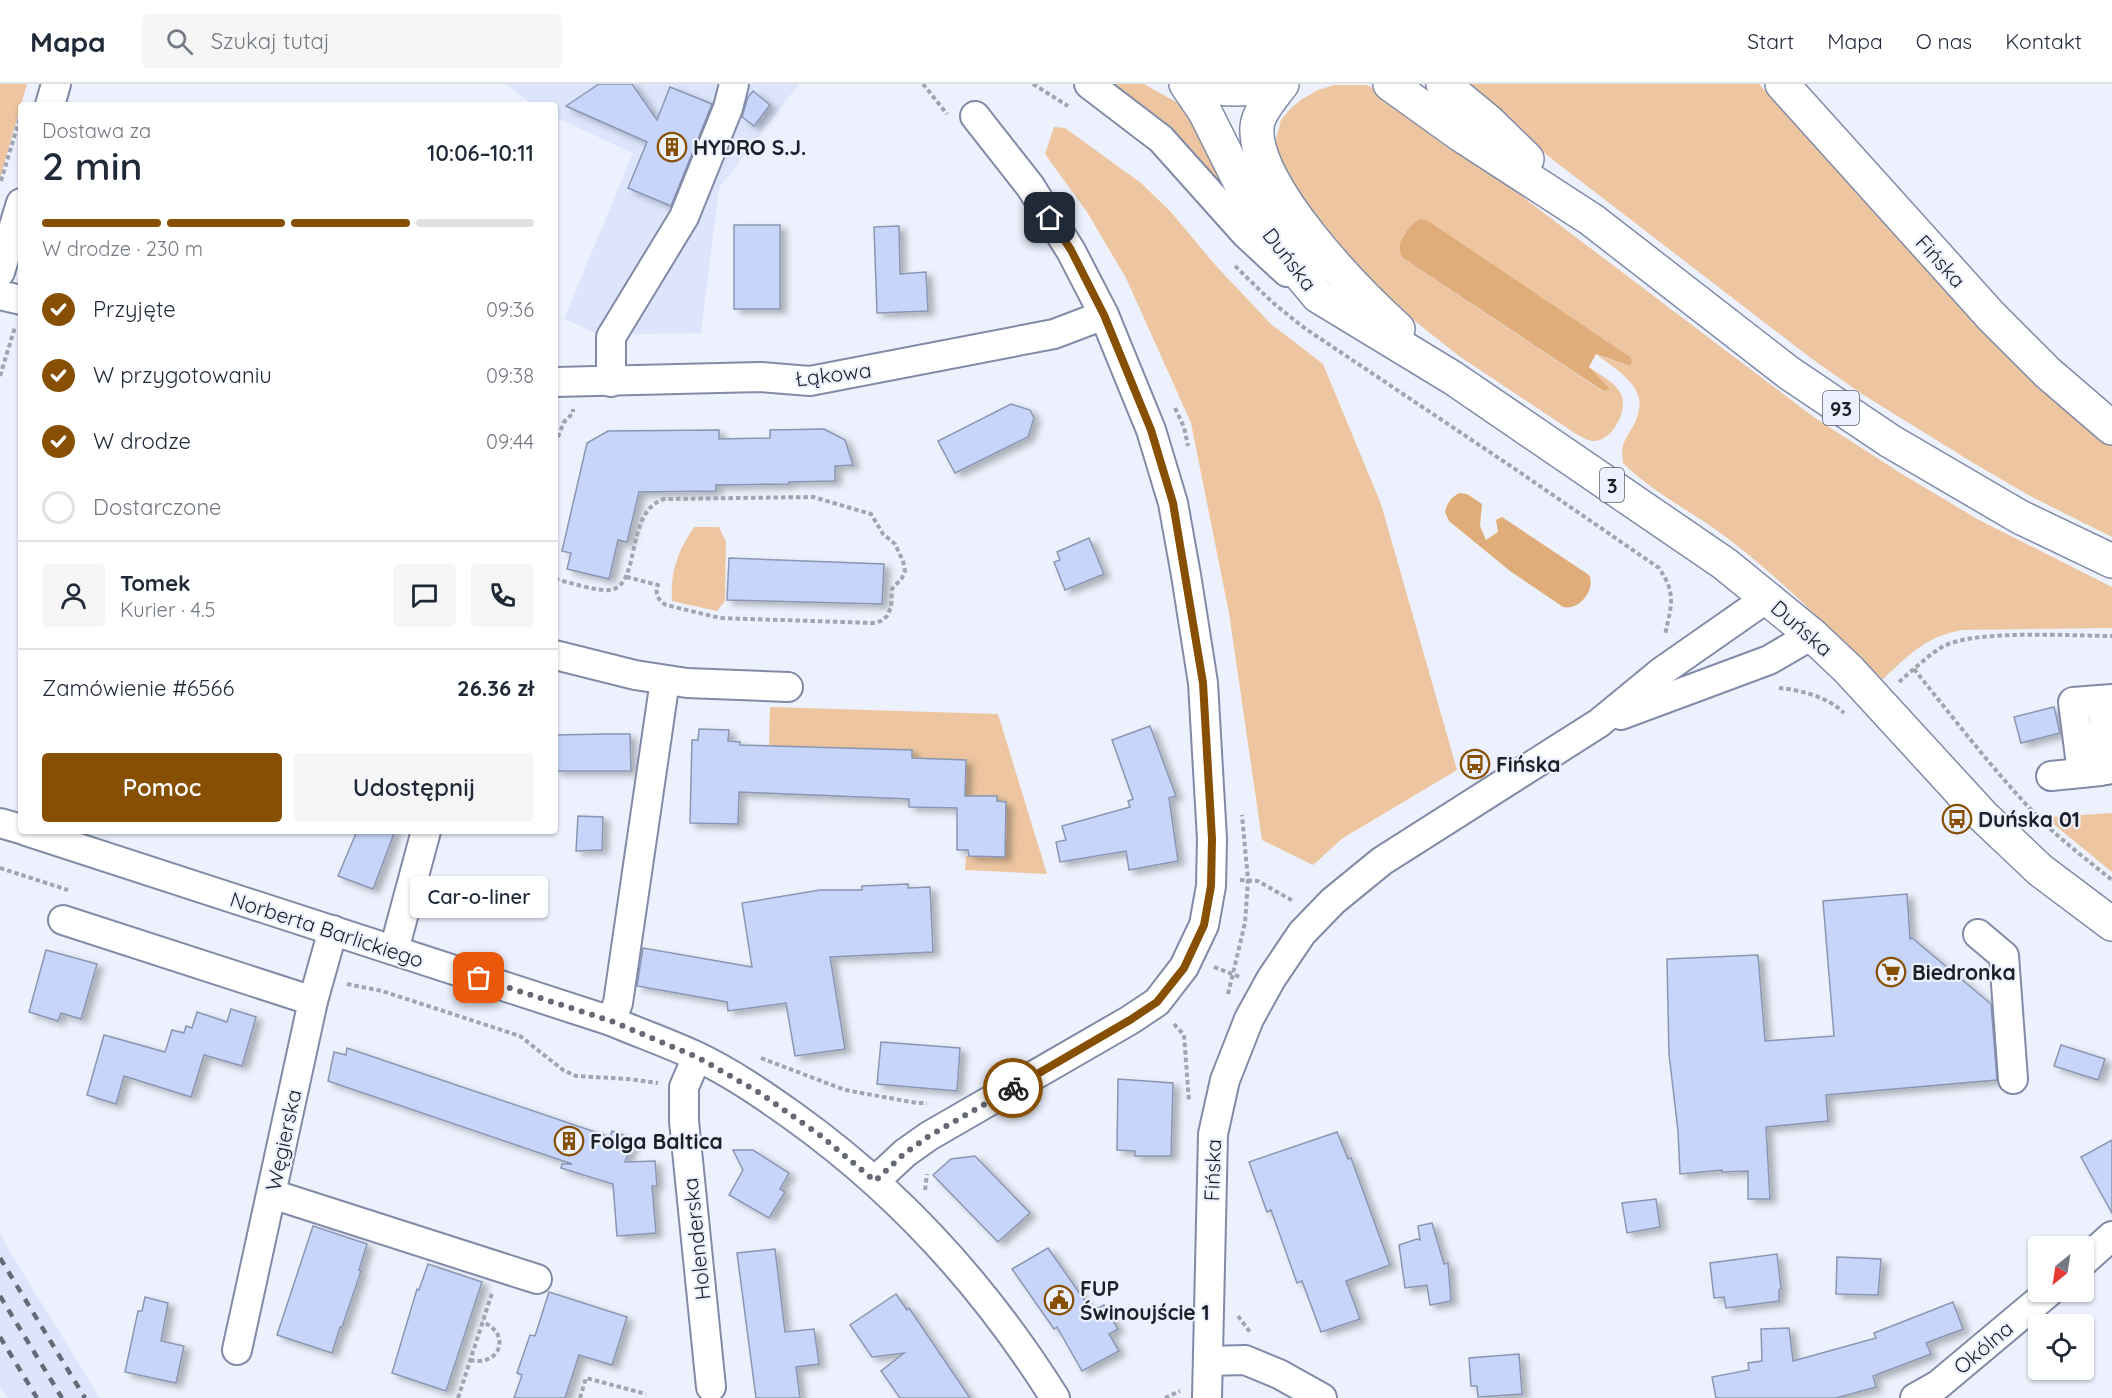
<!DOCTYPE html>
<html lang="pl">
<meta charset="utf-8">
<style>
:root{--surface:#fff;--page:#f6f6f7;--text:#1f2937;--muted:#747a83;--line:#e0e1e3;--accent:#874f01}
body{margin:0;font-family:Quicksand,sans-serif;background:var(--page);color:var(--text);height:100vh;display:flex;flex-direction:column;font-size:22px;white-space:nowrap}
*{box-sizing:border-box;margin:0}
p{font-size:20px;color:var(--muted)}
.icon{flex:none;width:33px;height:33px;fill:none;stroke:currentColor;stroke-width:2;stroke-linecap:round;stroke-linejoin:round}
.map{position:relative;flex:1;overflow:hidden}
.sheet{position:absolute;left:18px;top:18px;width:540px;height:732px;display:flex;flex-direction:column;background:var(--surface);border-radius:6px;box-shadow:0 2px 4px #0004}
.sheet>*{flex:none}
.needle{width:39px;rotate:210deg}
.controls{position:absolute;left:2028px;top:1152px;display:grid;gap:12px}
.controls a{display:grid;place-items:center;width:66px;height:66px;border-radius:6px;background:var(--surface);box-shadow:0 2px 4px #0004;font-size:30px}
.pin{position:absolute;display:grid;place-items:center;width:51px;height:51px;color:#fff;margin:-26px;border-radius:12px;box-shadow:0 3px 9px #0006}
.courier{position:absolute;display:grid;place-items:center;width:60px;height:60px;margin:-30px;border:4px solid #874f01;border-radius:50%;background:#fff;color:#222;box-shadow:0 2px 8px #0007}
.bubble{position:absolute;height:42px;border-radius:6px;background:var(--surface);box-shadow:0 2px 4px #0004;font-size:20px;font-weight:600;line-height:42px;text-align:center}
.overview em{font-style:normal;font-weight:600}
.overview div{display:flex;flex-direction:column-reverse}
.overview{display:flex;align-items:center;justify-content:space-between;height:102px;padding:0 24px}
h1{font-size:39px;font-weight:600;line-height:45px}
.bar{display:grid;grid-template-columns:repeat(4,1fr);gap:9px 6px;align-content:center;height:72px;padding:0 24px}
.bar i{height:8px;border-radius:4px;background:var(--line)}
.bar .active{background:var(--accent)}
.bar p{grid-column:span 4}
.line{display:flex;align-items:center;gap:15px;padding:0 24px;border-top:2px solid var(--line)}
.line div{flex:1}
.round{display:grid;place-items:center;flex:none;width:63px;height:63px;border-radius:6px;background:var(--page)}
ol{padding:0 24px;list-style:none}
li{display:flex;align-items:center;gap:18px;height:66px}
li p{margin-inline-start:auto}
li .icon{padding:6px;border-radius:50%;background:var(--accent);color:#fff;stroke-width:4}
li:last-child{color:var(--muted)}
li i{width:33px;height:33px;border:3px solid var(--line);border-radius:50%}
.action{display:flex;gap:12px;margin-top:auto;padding:12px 24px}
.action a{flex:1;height:69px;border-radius:6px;background:var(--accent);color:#fff;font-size:24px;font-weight:600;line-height:69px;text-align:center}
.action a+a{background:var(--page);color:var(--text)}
header{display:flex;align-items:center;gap:36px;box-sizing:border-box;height:84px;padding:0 30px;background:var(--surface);border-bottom:2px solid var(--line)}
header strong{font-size:28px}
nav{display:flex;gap:33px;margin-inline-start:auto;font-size:21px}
.search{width:420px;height:54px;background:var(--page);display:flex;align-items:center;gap:15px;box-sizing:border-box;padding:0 21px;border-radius:6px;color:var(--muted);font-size:22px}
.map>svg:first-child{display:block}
.built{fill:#dce5fb}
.green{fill:#edc6a1}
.water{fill:#dfac7a}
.building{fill:#c7d5fa;stroke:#8b96b2;stroke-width:1.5;filter:url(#shadow)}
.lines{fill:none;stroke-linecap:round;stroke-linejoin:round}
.minor-casing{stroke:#818ba7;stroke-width:32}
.major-casing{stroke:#818ba7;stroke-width:36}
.highway-casing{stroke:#818ba7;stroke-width:36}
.path{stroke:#a0a5b0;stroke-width:4;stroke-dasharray:4.5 3;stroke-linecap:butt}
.minor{stroke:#fff;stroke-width:28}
.major{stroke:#fff;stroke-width:33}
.highway{stroke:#fff;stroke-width:33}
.rail{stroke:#666a76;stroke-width:4.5;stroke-dasharray:8 8;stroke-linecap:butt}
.done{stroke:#656974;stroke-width:6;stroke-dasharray:0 10.8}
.route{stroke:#874f01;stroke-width:8}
.labels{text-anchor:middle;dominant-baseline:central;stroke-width:4.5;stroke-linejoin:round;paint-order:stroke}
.shield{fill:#ecf1fd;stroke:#5a5f6a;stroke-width:1.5}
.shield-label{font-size:20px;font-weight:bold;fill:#1c202b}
.poi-label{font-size:21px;font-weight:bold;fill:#1c202b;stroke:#ecf1fd;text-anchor:start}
.street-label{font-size:21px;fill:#1c202b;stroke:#ecf1fd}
</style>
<header>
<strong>Mapa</strong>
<div class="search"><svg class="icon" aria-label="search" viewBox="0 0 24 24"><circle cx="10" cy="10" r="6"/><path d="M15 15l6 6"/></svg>Szukaj tutaj</div>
<nav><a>Start</a><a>Mapa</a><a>O nas</a><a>Kontakt</a></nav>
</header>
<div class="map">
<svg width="2112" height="1314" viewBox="0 0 2112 1314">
<defs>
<filter id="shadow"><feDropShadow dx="6" dy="4" stdDeviation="3" flood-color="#0004"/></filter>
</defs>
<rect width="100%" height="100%" fill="#ecf1fd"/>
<!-- built -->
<g class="built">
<path d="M506,0H799L719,104L701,249L600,251L564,235L633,69L555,33V21H533Z"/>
<path d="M0,1149L10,1168L100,1314H7L0,1302Z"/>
</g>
<!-- green -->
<g class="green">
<path d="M0,0H27L0,94Z"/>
<path d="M1109,0H1144L1176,18L1198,41L1224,100L1223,102H1220Z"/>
<path d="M1469,0H1759L1980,246L2033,297L2112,362V453L2030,412L1975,380L1862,310L1812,275L1548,72Z"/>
<path d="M1334,1H1367L1384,10L1422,38L1419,42L1450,65L1503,98L1815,334L1902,390L1979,436L2112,503V544L1963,546C1926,552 1909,571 1883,595H1878C1832,546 1787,501 1735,460C1699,431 1655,411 1623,379C1621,361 1623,359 1632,344C1654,306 1623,291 1597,271L1630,282L1629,273L1427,136L1422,135L1399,164L1403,174L1602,307L1609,305L1589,283C1600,291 1615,298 1621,310C1629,326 1612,357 1594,357C1587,357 1582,353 1576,350L1459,272L1383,212L1293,111L1275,64L1276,55L1281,36L1291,24L1302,15L1318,6Z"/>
<path d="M1054,43L1065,44L1141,99L1170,127L1217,183L1271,240L1323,280L1381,420L1457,686L1343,754L1313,781L1262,756L1229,529L1191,339L1126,194L1087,128L1045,70Z"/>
<path d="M694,443H719L726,458L725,517L717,527L672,517C670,487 678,467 694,443Z"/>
<path d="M770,623L998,630L1047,790L965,786L966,772L1005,773L1006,718L997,717V712L965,717L966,676L912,674L911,666L769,662Z"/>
<path d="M2112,729V788L2046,734L2052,733Z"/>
</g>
<!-- water -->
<g class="water">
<path d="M1422,135L1427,136L1630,273L1632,278L1630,282L1596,270L1589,283L1610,305L1603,307L1403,174C1401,170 1398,165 1400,160C1403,151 1413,136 1422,135Z"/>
<path d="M1459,409L1467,410L1482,420L1480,442L1486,456L1498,448L1496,436L1502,433L1589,491C1596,506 1579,527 1563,523L1510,487L1449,437L1445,428C1447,419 1451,414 1459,409Z"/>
</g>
<!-- building -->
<g class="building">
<path d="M599,0H632L657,36L670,3L712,20L671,122L628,104L647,58L566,22Z"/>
<path d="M753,7L770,21L754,42L742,33L748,13Z"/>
<rect x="734" y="141" width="46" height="84"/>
<path d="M899,142L900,190L926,188L928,227L877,229L874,143Z"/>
<path d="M1011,320L1030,326L1034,334L1028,353L955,389L938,357Z"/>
<path d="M824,345L845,356L853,381L835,382V397L789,398V400L716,401V407L639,408L627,458L618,456L609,495L567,485L571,469L562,467L587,359L608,347L719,346V355L770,354V346Z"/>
<path d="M1089,454L1104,490L1065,506L1054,478L1060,476L1057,468Z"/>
<path d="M729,474L884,480L882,520L727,516Z"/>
<path d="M2054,623L2060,649L2021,659L2014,633Z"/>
<path d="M1150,642L1176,712L1169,714L1178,777L1129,786L1126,767L1060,778L1056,758L1066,756L1062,742L1130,723L1128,717L1133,715L1112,656Z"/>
<path d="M699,645L729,646L728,657L740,658V661L912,666V674L966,676L965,712H997V717L1006,718L1005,773L969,772L968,766H957V724L909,723V715L739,708L738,740L690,739L692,656H698Z"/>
<path d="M606,650H630L631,687H555V651Z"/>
<path d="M578,732L603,733L602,766L576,767Z"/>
<path d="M357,747H395L373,805L338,792Z"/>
<path d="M908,800V804L930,803L933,868L830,873L845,965L795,972L786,919L728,927L727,918L637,902L643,864L752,883L742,819L820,806H862V802Z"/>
<path d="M1907,810L1910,855L1912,854L1991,920L1997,996L1826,1011L1828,1037L1766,1043L1770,1115H1748V1087L1722,1088V1086L1680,1090L1678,1047L1669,970L1667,875L1758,871L1765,957L1834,952L1823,817Z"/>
<path d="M46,866L97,880L81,935L61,929L58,937L29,928Z"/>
<path d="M231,925L256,933L242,982L204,971L191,1013L124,992L116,1020L87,1011L104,951L165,968L172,946L184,949L186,942L192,944L197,928L227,938Z"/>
<path d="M881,958L960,964L957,1007L877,1000Z"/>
<path d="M2061,961L2105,975L2098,996L2054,982Z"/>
<path d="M347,964L610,1053L612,1047L634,1055L625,1078L655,1077L657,1102H652L656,1149L617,1152L613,1100L561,1084L562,1080H572L328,997L334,968L346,971Z"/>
<path d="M1118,995L1173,999L1171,1072H1135V1067L1117,1066Z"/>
<path d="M1337,1048L1348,1075L1351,1074L1390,1181L1346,1197L1360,1235L1321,1248L1302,1197L1297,1199L1271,1126L1267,1128L1249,1078Z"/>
<path d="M2112,1056V1129L2081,1073Z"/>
<path d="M733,1066H753L789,1089L780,1105L785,1108L769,1134L729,1111L743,1086Z"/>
<path d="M975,1072L1030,1129L998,1158L933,1091L951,1075Z"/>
<path d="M1656,1115L1660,1143L1627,1149L1622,1119Z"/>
<path d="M1432,1139L1444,1180L1448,1179L1451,1217L1430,1221L1427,1201L1405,1204L1399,1161L1417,1155L1420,1156L1418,1142Z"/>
<path d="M313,1142L367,1160L359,1186L361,1187L342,1243H340L332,1269L277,1251Z"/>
<path d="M1048,1164L1092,1227L1104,1221L1118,1245L1109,1250L1119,1267L1082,1287L1057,1243L1054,1245L1012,1185Z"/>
<path d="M775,1165L785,1248L814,1245L819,1280L796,1283L800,1314H756L737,1169Z"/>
<path d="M1777,1170L1781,1205L1779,1206V1217L1726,1224L1724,1213L1714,1214L1710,1179Z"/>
<path d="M1837,1173L1881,1175L1878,1211L1836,1210Z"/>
<path d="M428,1180L482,1198L446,1307L392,1289L417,1205L419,1206Z"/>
<path d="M549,1208L627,1233L612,1281L579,1271L565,1314H514L522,1291L517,1289L530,1251L535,1252Z"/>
<path d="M896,1210L907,1226L909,1224L970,1314H900L881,1287L904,1269L872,1273L850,1241Z"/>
<path d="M145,1213L168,1219L161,1257L184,1262L176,1299L125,1288L138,1227H142Z"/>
<path d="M1953,1218L1963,1245L1926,1259L1931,1270L1873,1292L1876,1303L1836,1314H1716L1712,1293L1749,1286L1748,1279L1762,1277L1761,1245L1789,1244L1793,1277L1876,1254L1874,1249Z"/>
<path d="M1519,1270L1522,1310L1478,1313L1477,1302H1471L1469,1274Z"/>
</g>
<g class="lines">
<!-- minor casing -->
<g class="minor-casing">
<g id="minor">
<path d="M1089,0L1161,55L1246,150L1287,188"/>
<path d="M50,21L56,0"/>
<path d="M0,188L21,119"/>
<path d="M0,211L21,216"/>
<path d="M555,298L760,293L810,297L1054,250L1104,231"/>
<path d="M611,298V253L684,133L728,24L734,0"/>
<path d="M555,571L635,591L687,599L788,603"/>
<path d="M2102,616L2107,686"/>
<path d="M1621,631L1769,576L1812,551"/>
<path d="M2082,689L2073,618L2112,615"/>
<path d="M2051,692L2101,687"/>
<path d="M0,739L21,745"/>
<path d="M26,747L611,937C639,949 668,959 696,972C730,988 762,1010 793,1032C898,1107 986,1204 1055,1314"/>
<path d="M63,836L313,917"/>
<path d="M1978,850L2004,872L2013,995"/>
<path d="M394,866L426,747"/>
<path d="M611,937L618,919L665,596"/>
<path d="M697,973L684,1003V1037L711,1303"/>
<path d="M875,1097L905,1069L929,1052L1130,936L1157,918L1184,883L1204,841L1211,802L1212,755L1203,599L1186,491L1173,419L1151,346L1104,231L1071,167L1030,102L975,32"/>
<path d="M272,1110L537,1195"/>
<path d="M2084,1177L2112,1152"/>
<path d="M237,1266L313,917L333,846"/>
<path d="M1208,1277L1245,1276L1279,1290L1322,1314"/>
<path d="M1207,1314L1213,1050L1225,996L1249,935L1271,895L1302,849L1333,817L1382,777L1599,639L1661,588L1767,514"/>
<path d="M1915,1314L1938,1301L2049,1208"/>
</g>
</g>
<!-- major casing -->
<g class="major-casing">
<g id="major">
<path d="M1390,0L1461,51L1592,136L1789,289L1890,357L2020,433L2112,477"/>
<path d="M1443,0L1489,38L1527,75"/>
</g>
</g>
<!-- highway casing -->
<g class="highway-casing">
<g id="highway">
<path d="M1186,0L1205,28L1256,130L1284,171L1318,212L1453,294L1725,480L1812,551L1849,586L1983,732L2040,786L2112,840"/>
<path d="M1200,0C1223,7 1249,6 1272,0"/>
<path d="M1282,0C1273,12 1258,28 1257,43C1253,102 1356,207 1398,245"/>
<path d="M1782,0L1991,232L2048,289L2112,344"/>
</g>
</g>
<!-- path -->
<g class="path">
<path d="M923,0L947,30"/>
<path d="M1033,0L1068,22"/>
<path d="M1,97L21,30"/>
<path d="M1235,182L1272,218L1303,243L1518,387L1659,484C1677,510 1671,522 1665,551"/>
<path d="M0,292L15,243"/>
<path d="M1175,324L1184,343L1188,362"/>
<path d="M555,360L564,338L573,329V325"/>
<path d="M555,495C568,498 599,508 610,506C642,501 624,428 664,415L813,413L871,430L883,450L895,460L903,477L905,487L902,494L892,505L891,523L887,532L881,537L873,539L720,534L666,521C659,517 654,510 658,501L627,493"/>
<path d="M1914,585C1954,635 1994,687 2038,733C2061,756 2087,776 2112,796"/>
<path d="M1899,598C1913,586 1926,573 1942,563C1974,545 2072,552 2112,552"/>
<path d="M1779,604C1801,606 1828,613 1844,629"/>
<path d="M0,784L68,806"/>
<path d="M1240,796L1258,797L1293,817"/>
<path d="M1214,883L1240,893"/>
<path d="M347,900L382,907L520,952L563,986L576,992L628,995L658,999"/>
<path d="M1228,910L1245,839L1248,796L1242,731"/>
<path d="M1174,940L1184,951L1189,1018"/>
<path d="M761,974L845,1006L917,1019H927"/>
<path d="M925,1106L927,1090"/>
<path d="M1238,1232L1250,1248"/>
<path d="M470,1276C502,1283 511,1248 482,1238"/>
<path d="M458,1314L492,1209"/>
<path d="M580,1314L586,1294L646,1310"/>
<path d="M1165,1314L1180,1307"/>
</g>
<!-- minor -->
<use href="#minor" class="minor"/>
<!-- major -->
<use href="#major" class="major"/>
<!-- highway -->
<use href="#highway" class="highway"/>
<!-- rail -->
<g class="rail">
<path d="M0,1174L85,1314"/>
<path d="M0,1212L62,1314"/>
<path d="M0,1253L37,1314"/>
</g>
</g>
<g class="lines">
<!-- done -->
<path class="done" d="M479,894L611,937L697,973L760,1009L821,1052L875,1097L905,1069L929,1052L1013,1004"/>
<!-- route -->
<path class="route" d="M1013,1004L1130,936L1157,918L1184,884L1204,841L1211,802L1212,755L1203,599L1173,419L1151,346L1104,231L1071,166L1050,134"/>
</g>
<!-- icons -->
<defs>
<g id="building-ring" transform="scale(1.5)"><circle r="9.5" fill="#ecf1fd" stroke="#874f01" stroke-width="1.5"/><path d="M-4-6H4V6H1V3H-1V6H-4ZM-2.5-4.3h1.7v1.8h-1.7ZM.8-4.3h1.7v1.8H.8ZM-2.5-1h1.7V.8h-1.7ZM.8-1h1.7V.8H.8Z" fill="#874f01"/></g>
<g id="bus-ring" transform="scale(1.5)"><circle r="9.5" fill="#ecf1fd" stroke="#874f01" stroke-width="1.5"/><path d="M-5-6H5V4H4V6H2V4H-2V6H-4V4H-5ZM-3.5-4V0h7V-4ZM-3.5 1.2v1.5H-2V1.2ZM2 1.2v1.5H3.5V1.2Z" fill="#874f01"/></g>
<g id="supermarket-ring" transform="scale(1.5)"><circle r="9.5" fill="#ecf1fd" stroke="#874f01" stroke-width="1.5"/><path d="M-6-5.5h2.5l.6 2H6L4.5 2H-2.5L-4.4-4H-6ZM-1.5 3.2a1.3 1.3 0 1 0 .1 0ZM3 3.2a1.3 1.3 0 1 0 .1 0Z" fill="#874f01"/></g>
<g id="civic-ring" transform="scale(1.5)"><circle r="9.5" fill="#ecf1fd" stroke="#874f01" stroke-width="1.5"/><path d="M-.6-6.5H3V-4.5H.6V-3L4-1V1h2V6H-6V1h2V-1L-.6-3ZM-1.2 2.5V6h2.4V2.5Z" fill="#874f01"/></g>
</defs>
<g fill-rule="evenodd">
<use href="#building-ring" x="672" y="63"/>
<use href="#bus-ring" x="1475" y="680"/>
<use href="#bus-ring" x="1957" y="735"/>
<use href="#supermarket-ring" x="1891" y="888"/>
<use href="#building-ring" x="569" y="1057"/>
<use href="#civic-ring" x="1059" y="1216"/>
</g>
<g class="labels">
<!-- shield labels -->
<g class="shield">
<rect x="1823" y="307" width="36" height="34" rx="4.5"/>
<rect x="1600" y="384" width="24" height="34" rx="4.5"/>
</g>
<g class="shield-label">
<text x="1841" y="324">93</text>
<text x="1612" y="401">3</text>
</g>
<!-- poi labels -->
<g class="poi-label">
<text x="693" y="63">HYDRO S.J.</text>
<text x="1496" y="680">Fińska</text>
<text x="1978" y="735">Duńska 01</text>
<text x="1912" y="888">Biedronka</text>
<text x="590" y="1057">Folga Baltica</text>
<text x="1080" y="1204">FUP<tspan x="1080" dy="24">Świnoujście 1</tspan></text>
</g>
<!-- street labels -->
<g class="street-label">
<text transform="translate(1290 175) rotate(52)">Duńska</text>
<text transform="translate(1941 177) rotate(48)">Fińska</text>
<text transform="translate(833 290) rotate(-7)">Łąkowa</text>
<text transform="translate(1802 544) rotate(41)">Duńska</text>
<text transform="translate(327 845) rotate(18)">Norberta Barlickiego</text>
<text transform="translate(283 1056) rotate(-78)">Węgierska</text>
<text transform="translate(1212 1086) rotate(-88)">Fińska</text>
<text transform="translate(696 1155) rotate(-96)">Holenderska</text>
<text transform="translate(1983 1263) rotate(-40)">Okólna</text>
</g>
</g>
</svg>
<div class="controls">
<a><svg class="needle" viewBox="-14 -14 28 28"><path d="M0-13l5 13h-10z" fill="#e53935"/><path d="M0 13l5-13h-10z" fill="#747a83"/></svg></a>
<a><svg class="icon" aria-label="locate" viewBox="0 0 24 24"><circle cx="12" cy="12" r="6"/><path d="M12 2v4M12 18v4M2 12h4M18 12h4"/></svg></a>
</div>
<div class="pin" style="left:479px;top:894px;background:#ea580c"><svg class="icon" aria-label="bag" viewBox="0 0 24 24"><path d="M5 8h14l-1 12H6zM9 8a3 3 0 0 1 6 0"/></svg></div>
<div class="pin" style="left:1050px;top:134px;background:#1f2937"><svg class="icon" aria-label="home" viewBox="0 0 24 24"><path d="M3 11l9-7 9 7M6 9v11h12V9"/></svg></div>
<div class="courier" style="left:1013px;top:1004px"><svg class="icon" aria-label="bike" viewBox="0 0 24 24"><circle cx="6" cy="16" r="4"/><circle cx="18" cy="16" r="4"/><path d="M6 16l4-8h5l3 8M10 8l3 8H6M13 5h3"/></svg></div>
<div class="bubble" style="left:410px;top:792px;width:138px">Car-o-liner</div>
<section class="sheet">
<div class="overview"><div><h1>2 min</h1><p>Dostawa za</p></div><em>10:06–10:11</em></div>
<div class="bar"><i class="active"></i><i class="active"></i><i class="active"></i><i></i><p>W drodze · 230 m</p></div>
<ol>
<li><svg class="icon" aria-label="check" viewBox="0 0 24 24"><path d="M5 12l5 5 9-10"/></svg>Przyjęte<p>09:36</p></li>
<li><svg class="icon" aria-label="check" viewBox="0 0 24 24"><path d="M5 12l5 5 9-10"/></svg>W przygotowaniu<p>09:38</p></li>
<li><svg class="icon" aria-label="check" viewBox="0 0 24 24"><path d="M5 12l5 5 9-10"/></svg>W drodze<p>09:44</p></li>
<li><i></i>Dostarczone</li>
</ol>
<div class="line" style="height:108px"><a class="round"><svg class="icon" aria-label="person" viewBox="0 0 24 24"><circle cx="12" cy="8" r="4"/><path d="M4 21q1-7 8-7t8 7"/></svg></a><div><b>Tomek</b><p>Kurier · 4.5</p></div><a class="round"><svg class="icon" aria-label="chat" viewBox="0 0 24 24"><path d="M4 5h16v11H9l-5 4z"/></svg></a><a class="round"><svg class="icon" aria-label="phone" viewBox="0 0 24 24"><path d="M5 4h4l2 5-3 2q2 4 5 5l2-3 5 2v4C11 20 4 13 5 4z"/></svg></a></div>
<div class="line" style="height:78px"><div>Zamówienie #6566</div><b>26.36 zł</b></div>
<div class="action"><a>Pomoc</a><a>Udostępnij</a></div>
</section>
</div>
